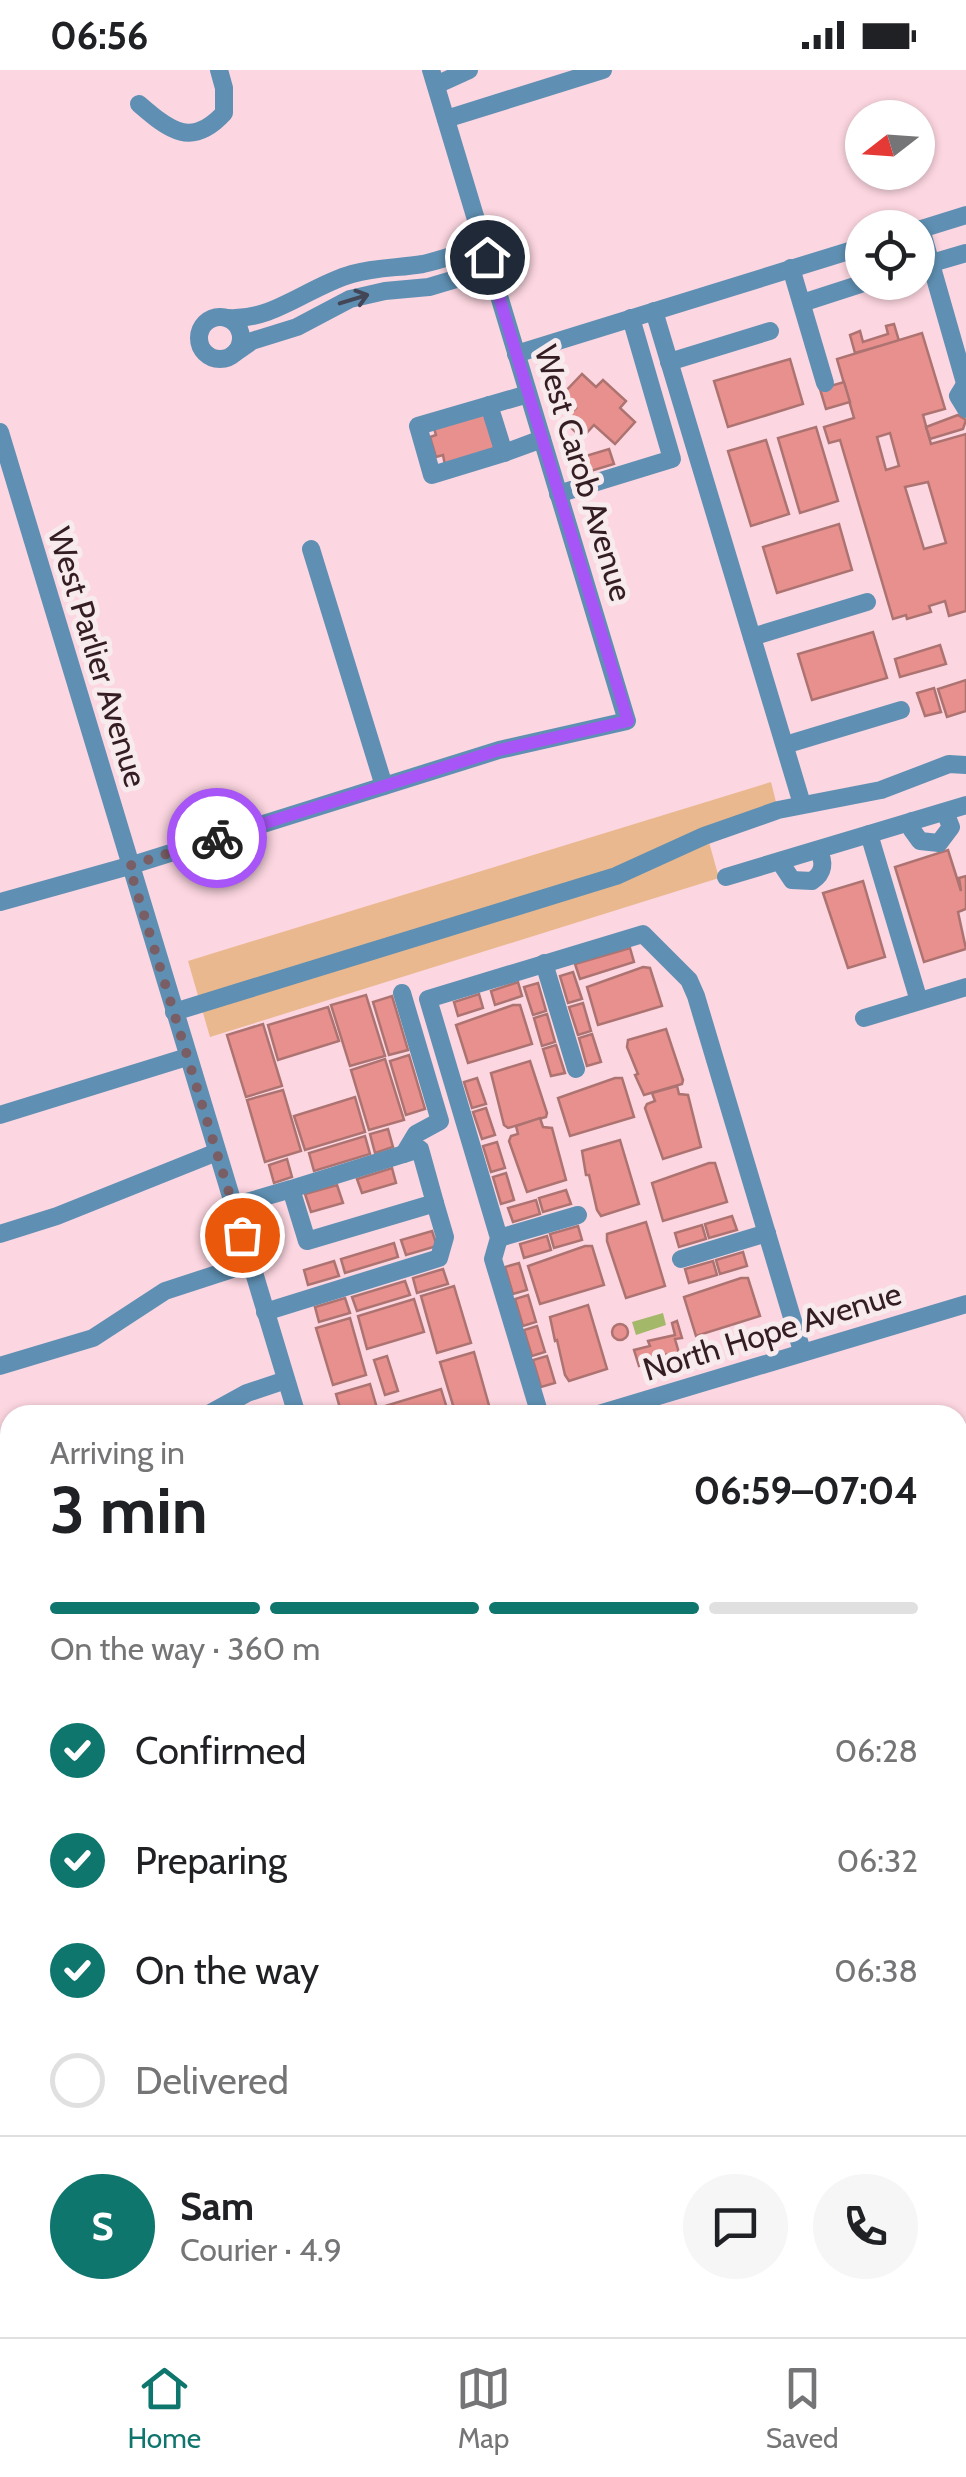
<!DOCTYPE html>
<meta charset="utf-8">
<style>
:root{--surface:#fff;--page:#f6f6f6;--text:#202124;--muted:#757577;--line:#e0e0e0;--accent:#0f766e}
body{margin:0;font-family:Cabin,sans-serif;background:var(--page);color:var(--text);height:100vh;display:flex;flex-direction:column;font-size:38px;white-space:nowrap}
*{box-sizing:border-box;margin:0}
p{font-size:32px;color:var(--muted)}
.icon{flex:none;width:55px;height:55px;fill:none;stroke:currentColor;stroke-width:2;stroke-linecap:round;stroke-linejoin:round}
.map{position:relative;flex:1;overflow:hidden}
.drawer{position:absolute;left:0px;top:1335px;width:968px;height:932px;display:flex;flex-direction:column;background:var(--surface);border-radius:30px 30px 0 0;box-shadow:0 2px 8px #0004}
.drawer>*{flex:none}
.needle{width:65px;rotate:253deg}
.buttons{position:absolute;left:845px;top:30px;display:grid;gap:20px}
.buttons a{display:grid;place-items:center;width:90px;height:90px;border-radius:50%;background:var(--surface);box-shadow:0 2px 8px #0004;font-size:50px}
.pin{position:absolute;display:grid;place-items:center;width:85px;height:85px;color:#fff;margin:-42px;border:5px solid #fff;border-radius:50%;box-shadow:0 2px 10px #0007}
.courier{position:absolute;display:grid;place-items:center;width:100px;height:100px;margin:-50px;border:8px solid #a855f7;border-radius:50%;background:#fff;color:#222;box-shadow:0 2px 12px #0007}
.summary em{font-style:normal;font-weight:700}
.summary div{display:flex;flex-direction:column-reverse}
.summary{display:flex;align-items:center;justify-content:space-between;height:170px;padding:0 50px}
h1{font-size:65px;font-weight:700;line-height:75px}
.bar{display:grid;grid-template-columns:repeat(4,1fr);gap:15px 10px;align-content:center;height:120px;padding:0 50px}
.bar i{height:12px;border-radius:8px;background:var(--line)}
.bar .current{background:var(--accent)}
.bar p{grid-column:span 4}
.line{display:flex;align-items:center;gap:25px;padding:0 50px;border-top:2px solid var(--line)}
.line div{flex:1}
.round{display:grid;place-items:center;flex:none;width:105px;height:105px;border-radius:52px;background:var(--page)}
ol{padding:0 50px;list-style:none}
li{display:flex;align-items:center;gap:30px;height:110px}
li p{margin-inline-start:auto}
li .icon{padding:10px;border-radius:50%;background:var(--accent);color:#fff;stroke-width:4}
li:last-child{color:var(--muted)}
li i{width:55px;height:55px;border:5px solid var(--line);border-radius:50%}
.status{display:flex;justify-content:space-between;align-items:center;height:70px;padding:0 50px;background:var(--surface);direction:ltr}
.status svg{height:28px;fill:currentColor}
.tabs{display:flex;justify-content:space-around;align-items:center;height:140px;border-top:2px solid var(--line);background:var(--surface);font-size:28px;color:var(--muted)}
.tabs a{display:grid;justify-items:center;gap:5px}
.tabs .current{color:var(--accent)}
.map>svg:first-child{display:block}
.green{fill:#eab88e}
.water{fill:#a4b86a}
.building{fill:#e7908e;stroke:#ac7371;stroke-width:2.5;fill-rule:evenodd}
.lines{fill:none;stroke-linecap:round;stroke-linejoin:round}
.minor{stroke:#5f90b3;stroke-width:18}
.major{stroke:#09486c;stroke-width:20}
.oneway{stroke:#434656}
.done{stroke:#7a5e66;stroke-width:10;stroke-dasharray:0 18}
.route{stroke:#a855f7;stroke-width:12}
.labels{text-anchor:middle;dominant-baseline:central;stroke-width:10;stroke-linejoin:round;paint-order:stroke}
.street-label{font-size:32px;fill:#341e24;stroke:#f8ebee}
</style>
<div class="status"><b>06:56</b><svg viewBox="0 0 49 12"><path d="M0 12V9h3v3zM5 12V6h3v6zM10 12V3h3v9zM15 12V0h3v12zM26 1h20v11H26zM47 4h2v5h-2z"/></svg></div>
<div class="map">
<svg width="966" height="2267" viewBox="0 0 966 2267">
<rect width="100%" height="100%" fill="#fcd6e0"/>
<!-- green -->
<path class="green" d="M771,712L778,740L707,765L719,808L210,967L188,891Z"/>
<!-- water -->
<path class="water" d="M663,1243L666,1255L636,1265L632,1252Z"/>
<!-- building -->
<g class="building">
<path d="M894,254L899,271L855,283L850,265L860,261L863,272L888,264L886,256Z"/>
<path d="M922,263L945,339L923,345L931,374L966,364V541L949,546L945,531L929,536L931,542L907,549L906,545L893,549L840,370L829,373L824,357L854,348L837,289ZM890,363L899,396L886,400L877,367ZM928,412L946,473L924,479L905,417Z"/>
<path d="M790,289L803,334L728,357L714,311Z"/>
<path d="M582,304L596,317L603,310L626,331L620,338L635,352L615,374L594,355L582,368L564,351L576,338L562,325Z"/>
<path d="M844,312L850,332L826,339L820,319Z"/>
<path d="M484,340L495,380L445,395L443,385L436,387L430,367L436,365L433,355Z"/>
<path d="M958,345L966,350L963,359L930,369L926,357Z"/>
<path d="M816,357L838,431L800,443L778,368Z"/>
<path d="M766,370L789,444L751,456L728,381Z"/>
<path d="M609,379L614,394L584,403L579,388Z"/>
<path d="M839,454L852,500L777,523L763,477Z"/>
<path d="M873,562L887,608L812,630L798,584Z"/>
<path d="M940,575L946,594L900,607L895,589Z"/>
<path d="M966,610V641L947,647L938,619Z"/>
<path d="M934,618L941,642L925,646L917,623Z"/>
<path d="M948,780L961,821L959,808L966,806V839L958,842L966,879L924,892L895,797Z"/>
<path d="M863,811L885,887L848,898L823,823Z"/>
<path d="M630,878L634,892L580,909L575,894Z"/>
<path d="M643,897L650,898L662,936L598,955L587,917Z"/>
<path d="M573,902L582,929L568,933L560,906Z"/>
<path d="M518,912L522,926L495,935L491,921Z"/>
<path d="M538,913L546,941L533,945L524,917Z"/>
<path d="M479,924L483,938L458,946L454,932Z"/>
<path d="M366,925L385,986L350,996L331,935Z"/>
<path d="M392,926L408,980L389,985L373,932Z"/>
<path d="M583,933L591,961L578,965L569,937Z"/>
<path d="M513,935H520L532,974L468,993L456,955Z"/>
<path d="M328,937L339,971L278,990L268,955Z"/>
<path d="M547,944L555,972L542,976L534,948Z"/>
<path d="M263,954L282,1016L246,1027L227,965Z"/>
<path d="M666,959L683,1010L682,1014L644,1025L635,1005L638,1004L627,977L628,970Z"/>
<path d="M592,964L601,992L587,996L579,968Z"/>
<path d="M556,975L565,1003L551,1006L543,979Z"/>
<path d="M409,985L425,1039L406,1045L390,991Z"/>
<path d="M385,989L404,1050L369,1060L351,1000Z"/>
<path d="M530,991L547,1043L546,1047L508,1058L504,1055L491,1003Z"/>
<path d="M477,1008L486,1034L472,1038L464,1012Z"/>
<path d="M615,1008H622L634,1047L570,1066L558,1028Z"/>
<path d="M677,1016L679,1024L688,1025L701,1077L663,1089L645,1038L647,1034L655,1031L652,1023Z"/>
<path d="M283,1020L301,1081L265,1092L247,1030Z"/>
<path d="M355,1027L365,1062L305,1080L294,1046Z"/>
<path d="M486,1038L495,1065L482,1069L473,1042Z"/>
<path d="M540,1048L543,1057L552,1058L566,1110L527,1122L509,1071L511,1066L518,1064L516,1056Z"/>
<path d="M388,1059L393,1077L375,1083L370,1064Z"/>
<path d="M365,1066L370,1084L314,1101L309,1083Z"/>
<path d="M620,1070L639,1134L601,1146L597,1140L589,1105H586L582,1081Z"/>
<path d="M497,1072L505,1098L491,1102L483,1076Z"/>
<path d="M287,1089L292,1107L274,1113L269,1095Z"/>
<path d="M709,1093H715L727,1132L663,1151L652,1113Z"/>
<path d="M392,1098L396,1113L362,1123L357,1109Z"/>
<path d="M506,1103L514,1130L501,1134L493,1107Z"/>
<path d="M337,1115L343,1133L311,1142L305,1124Z"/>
<path d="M566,1120L571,1134L543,1142L539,1128Z"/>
<path d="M536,1130L540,1144L513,1152L508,1138Z"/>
<path d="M732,1146L737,1160L709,1168L705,1154Z"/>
<path d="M646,1152L665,1216L626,1228L607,1171V1164Z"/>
<path d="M702,1155L706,1169L679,1177L675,1163Z"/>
<path d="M578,1156L582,1170L554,1178L550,1164Z"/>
<path d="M432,1161L437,1176L406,1185L401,1170Z"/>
<path d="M547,1166L551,1180L524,1188L520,1174Z"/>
<path d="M394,1173L398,1187L345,1203L341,1189Z"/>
<path d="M585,1176H592L604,1215L540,1234L528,1196Z"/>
<path d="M743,1182L747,1196L720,1204L716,1190Z"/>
<path d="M334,1191L339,1206L308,1215L304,1200Z"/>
<path d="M713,1191L717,1205L689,1213L685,1199Z"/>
<path d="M519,1193L527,1220L513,1224L505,1197Z"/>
<path d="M443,1199L448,1214L417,1223L413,1208Z"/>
<path d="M741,1208H748L760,1246L696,1266L684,1227Z"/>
<path d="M405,1211L410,1225L357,1241L352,1227Z"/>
<path d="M454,1216L471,1273L437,1283L421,1226Z"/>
<path d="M528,1225L536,1252L523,1256L515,1229Z"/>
<path d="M345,1228L350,1243L319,1252L315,1237Z"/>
<path d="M414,1229L424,1262L367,1279L358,1246Z"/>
<path d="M588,1235L607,1299L569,1311L565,1305L557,1270L555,1271L550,1247Z"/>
<path d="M350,1248L366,1305L333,1315L316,1258Z"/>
<path d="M677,1251L682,1268L675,1269L679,1283L662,1285L663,1288L654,1291L653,1288L647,1290L648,1293L639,1296L634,1280L650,1276L648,1271L675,1265L672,1253Z"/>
<circle cx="620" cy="1262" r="8"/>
<path d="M537,1256L545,1282L532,1286L524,1260Z"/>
<path d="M474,1282L490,1339L456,1345L440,1292Z"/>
<path d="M387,1286L398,1321L385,1325L374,1290Z"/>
<path d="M547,1286L555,1313L541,1317L533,1290Z"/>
<path d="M370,1314L379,1345H342L336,1324Z"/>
<path d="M441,1319L449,1345H388L385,1336Z"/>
<path d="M10,1929V1946L0,1949V1932Z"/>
<path d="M0,1954L10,1988V2011L0,2014Z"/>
</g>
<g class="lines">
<!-- minor -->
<g class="minor">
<path d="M436,15L469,0"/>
<path d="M139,34C170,61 192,78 224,43V18L219,0"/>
<path d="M446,49L603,0"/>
<path d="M921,159L965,313"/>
<path d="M918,160L966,145"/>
<path d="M918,197L966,183"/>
<path d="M791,198L825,313"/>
<path d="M802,233L867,212"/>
<path d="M654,241L802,734"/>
<circle cx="220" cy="268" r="21"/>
<path d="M227,248C274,251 309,216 352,204C376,197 399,198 423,194C438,191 453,185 468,181L482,188"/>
<path d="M235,283L252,271L297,257L350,229L385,221L429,217L476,203L482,188L487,187"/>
<path d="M516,284L862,177"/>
<path d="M669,292L770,261"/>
<path d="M966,313L958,326L966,339"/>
<path d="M489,335L504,383L542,369"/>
<path d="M0,362L297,1345"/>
<path d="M504,383L432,405L418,356L528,324"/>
<path d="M558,424L672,389L631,248"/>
<path d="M311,479L384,716"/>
<path d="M752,567L867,532"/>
<path d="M785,675L901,640"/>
<path d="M912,751V760L920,771L939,773L951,757L945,742"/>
<path d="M869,764L919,931"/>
<path d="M784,790V798L792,810L812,811C824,803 825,792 818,780"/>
<path d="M726,807L966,735"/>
<path d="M0,832L129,796L499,680L627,651L431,0"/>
<path d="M544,893L576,999"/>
<path d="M402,923L440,1051L416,1064L404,1084"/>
<path d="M174,942L616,806L704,766L778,740L881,720L949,694L966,695"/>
<path d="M864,948L966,917"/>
<path d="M0,1045L187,987"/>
<path d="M233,1136L291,1119L307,1171L435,1133L420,1079L291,1119"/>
<path d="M0,1164L57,1146L217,1082"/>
<path d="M499,1168L578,1145"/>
<path d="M681,1189L767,1163"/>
<path d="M265,1242L439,1188L445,1167L435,1133"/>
<path d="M0,1296L93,1268L165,1221L251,1193"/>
<path d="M207,1345L247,1323L286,1310"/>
<path d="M540,1345L493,1189L499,1168L428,929L643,864L689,910L696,926L802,1281"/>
<path d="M595,1345L966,1234"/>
<path d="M0,1423L10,1420"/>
<path d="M958,1488L966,1486"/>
<path d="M0,1549L10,1546"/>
<path d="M0,1669L10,1666"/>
<path d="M0,1791L10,1788"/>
<path d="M0,1920L10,1916"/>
</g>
<!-- major -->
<g class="major">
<path d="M958,1769L966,1766"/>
<path d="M0,2062L10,2059"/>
</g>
</g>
<!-- one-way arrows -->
<defs><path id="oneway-shaft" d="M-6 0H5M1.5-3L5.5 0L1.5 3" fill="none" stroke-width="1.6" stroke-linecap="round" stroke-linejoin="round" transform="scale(2.5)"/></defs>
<use class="oneway" href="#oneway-shaft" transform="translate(354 229) rotate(-17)"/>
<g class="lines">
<!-- done -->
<path class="done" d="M217,768L129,796L242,1165"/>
<!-- route -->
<path class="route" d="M217,768L499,680L628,651L487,187"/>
</g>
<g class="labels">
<!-- street labels -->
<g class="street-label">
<text transform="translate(584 403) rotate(73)">West Carob Avenue</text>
<text transform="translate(98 587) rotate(73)">West Parlier Avenue</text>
<text transform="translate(772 1261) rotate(-17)">North Hope Avenue</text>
</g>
</g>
</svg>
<div class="buttons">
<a><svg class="needle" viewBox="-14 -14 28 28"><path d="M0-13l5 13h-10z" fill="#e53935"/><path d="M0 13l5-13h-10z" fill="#757577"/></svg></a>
<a><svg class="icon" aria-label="locate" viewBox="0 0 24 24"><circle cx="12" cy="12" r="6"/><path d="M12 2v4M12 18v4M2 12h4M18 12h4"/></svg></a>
</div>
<div class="pin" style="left:242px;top:1165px;background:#ea580c"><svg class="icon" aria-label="bag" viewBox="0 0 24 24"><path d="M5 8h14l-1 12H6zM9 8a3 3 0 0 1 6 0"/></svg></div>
<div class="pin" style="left:487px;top:187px;background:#1f2937"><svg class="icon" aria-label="home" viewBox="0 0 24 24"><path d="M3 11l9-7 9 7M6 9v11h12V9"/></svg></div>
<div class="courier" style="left:217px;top:768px"><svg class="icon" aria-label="bike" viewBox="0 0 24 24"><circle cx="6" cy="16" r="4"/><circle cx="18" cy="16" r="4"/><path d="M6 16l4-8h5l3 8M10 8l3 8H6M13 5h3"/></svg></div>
<section class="drawer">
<div class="summary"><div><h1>3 min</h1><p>Arriving in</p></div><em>06:59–07:04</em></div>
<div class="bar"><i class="current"></i><i class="current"></i><i class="current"></i><i></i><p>On the way · 360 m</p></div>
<ol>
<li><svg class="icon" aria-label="check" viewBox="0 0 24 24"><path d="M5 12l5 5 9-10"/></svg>Confirmed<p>06:28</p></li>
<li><svg class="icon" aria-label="check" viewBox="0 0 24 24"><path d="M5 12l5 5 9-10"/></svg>Preparing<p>06:32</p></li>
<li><svg class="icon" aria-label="check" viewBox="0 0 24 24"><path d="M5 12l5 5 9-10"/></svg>On the way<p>06:38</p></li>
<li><i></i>Delivered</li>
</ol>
<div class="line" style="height:180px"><b class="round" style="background:var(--accent);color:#fff">S</b><div><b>Sam</b><p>Courier · 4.9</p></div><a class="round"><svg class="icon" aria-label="chat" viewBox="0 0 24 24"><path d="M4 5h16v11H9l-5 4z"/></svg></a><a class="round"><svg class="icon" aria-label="phone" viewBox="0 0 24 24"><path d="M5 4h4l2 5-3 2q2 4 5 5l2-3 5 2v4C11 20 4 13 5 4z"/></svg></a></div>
</section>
</div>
<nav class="tabs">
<a class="current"><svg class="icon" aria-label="home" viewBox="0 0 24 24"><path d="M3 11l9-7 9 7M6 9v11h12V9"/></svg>Home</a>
<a><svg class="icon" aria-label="map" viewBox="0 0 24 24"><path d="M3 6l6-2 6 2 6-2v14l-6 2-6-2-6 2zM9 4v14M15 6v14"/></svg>Map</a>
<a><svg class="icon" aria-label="saved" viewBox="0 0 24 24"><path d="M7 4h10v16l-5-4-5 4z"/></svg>Saved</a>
</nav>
